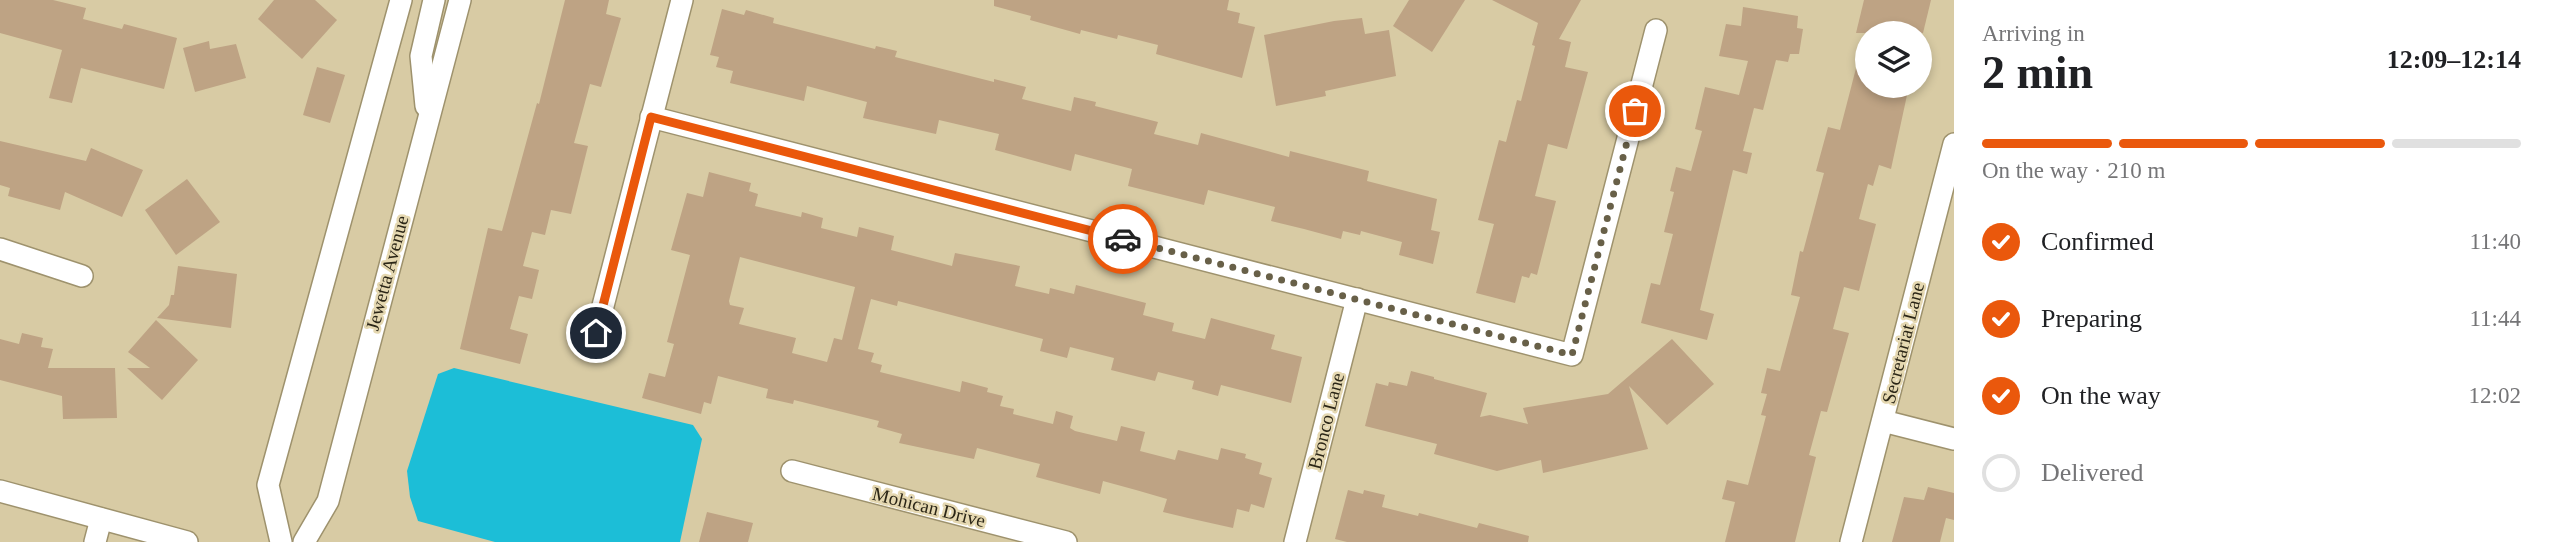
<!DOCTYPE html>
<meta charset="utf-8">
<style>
:root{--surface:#fff;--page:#f6f6f6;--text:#202124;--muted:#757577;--line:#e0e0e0;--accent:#ea580c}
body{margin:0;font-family:"Times New Roman",serif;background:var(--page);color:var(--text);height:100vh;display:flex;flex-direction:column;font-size:26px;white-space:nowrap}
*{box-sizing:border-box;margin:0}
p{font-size:23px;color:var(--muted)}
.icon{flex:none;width:38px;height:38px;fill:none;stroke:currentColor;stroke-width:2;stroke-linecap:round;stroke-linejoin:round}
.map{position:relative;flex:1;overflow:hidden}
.side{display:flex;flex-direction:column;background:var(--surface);width:595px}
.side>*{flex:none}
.controls{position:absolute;left:1855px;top:21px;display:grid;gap:14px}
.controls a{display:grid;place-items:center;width:77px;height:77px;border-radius:50%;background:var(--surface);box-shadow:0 4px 10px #0003;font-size:35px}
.pin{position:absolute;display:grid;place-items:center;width:60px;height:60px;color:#fff;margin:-30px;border:4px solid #fff;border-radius:50%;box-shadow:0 2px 7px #0007}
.courier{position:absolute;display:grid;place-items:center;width:70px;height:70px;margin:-35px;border:5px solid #ea580c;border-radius:50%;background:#fff;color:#222;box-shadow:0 2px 9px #0007}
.headline em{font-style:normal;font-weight:800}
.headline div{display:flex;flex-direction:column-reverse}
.headline{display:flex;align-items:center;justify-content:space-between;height:119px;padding:0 28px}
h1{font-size:46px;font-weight:800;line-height:52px}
.bar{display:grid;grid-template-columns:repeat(4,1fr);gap:10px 7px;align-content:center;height:84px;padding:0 28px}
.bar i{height:9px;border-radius:5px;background:var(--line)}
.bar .on{background:var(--accent)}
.bar p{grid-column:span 4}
ol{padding:0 28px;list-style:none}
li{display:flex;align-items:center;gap:21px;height:77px}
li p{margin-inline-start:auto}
li .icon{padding:7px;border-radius:50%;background:var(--accent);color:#fff;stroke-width:4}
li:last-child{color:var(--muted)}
li i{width:38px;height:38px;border:4px solid var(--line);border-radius:50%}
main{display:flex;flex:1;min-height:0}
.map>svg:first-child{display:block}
.water{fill:#1cbed7}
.building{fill:#bea384;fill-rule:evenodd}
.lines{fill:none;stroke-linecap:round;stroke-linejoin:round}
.minor-casing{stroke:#9e926d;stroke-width:24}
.minor{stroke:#fff;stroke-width:21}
.done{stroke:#686048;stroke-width:7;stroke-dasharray:0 12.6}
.route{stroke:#ea580c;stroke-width:9}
.labels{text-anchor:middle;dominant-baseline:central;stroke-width:5;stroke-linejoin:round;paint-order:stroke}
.street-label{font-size:19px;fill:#2b2617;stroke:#e5d8b1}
</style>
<main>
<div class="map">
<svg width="1954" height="542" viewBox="0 0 1954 542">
<rect width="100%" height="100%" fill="#d8cba4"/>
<!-- water -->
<path class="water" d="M454,368L693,425L702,439L680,542H495L418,521L410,497L407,471L438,374Z"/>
<!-- building -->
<g class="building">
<path d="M0,0H53L86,8L83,19L122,29L124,24L177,38L164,89L81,68L72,103L49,98L62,50L0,33Z"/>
<path d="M274,0H315L337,20L302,59L258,19Z"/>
<path d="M565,0H609L606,14L621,18L601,87L590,84L574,143L588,146L571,214L551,210L545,235L532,232L523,266L539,270L532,299L519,296L510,329L528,334L520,364L460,349L488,228L502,231L537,103L539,104Z"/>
<path d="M994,0H1229L1227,10L1240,13L1238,23L1255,27L1242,78L1156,54L1158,45L1118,35L1117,39L1081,30L1080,34L1030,20L1031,16L994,6Z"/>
<path d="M1409,0H1465L1432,52L1393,26Z"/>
<path d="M1492,0H1581L1559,39L1571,42L1565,67L1588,72L1567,149L1548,144L1535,196L1556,201L1537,275L1531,273L1529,278L1522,276L1515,303L1476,293L1494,224L1478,220L1499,140L1506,142L1517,100L1521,101L1535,46L1532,45L1538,23Z"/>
<path d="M1864,0H1931L1923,33H1856Z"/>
<path d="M1743,7L1798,16L1797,28L1803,29L1799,54H1790L1788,62L1776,60L1763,110L1754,108L1743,151L1752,153L1747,174L1733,170L1700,310L1714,314L1707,340L1641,323L1651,283L1660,285L1673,234L1664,232L1674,192L1670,191L1676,167L1691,171L1702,131L1695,129L1705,87L1739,95L1748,61L1719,56L1726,24L1741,26Z"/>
<path d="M722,9L744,15L746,10L774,18L773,23L875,49L876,46L897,51L895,57L994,82V79L1026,87L1022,99L1071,111L1074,97L1096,102L1095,106L1158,122L1154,134L1198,145L1201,133L1289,157L1290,151L1369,171L1367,181L1437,199L1431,230L1440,232L1433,264L1399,255L1402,242L1361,231L1360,235L1343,231L1341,239L1304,229L1271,221L1275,207L1208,190L1204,205L1128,186L1132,169L1075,154L1071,171L995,150L999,134L939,120L936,134L863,118L867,102L807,86L804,101L730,83L733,71L716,67L719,57L710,55Z"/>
<path d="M1362,18L1365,34L1389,30L1396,76L1325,91L1326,96L1276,106L1264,35L1334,21Z"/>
<path d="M209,41L210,49L236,44L246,78L195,92L183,48Z"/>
<path d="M1861,49L1867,50V86H1909L1891,169L1879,165L1873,186L1868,184L1859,219L1876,224L1859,291L1844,287L1833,329L1849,333L1827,412L1821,411L1809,455L1816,457L1795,542H1725L1735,502L1722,499L1727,480L1748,485L1766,416L1761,415L1767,394L1761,393L1767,368L1780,371L1800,297L1791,295L1800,251L1803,252L1824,173L1816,171L1828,127L1840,130Z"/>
<path d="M317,67L345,75L330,123L303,115Z"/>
<path d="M0,141L86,161L91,148L143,170L122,217L65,192L60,210L8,196L10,188L0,185Z"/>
<path d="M709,172L751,183L749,191L758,194L755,206L801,217L802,212L823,218L821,228L857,237L859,227L894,236L891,250L952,266L955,253L1020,266L1015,286L1049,294L1050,288L1074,294L1076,285L1146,303L1143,315L1174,323L1172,331L1205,339L1211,318L1275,335L1271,349L1302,357L1291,403L1221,385L1218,396L1192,389L1194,381L1158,372L1155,381L1111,370L1114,358L1070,347L1067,358L1040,351L1043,339L898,301L897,306L871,299L858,349L874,353L871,362L882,365L880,372L960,392L962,381L988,388L987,392L1003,396L1000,406L1014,409L1013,414L1053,424L1056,411L1073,416L1070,428L1075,431L1117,441L1121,426L1145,432L1140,451L1175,460L1178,450L1218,460L1221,448L1246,454L1245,458L1262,463L1259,474L1272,478L1264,508L1251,504L1249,512L1237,509L1233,528L1188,518L1163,512L1167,499L1136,490L1103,481L1100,494L1036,477L1040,464L977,448L974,459L899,443L902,434L877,427L879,421L794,400L793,404L766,398L768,389L718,376L711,404L704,402L701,414L642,398L649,373L665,377L674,344L667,342L690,255L671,250L687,193L703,197ZM740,257L855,287L842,340L834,338L827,362L792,353L796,338L739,324L744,308L730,305L729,301Z"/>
<path d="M187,179L220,222L176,255L145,210Z"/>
<path d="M178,266L237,274L231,328L157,318L169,305L171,295H174Z"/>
<path d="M156,320L198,360L162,400L127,368H150L128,352Z"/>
<path d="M22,333L43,338L41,347L53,349L48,368H115L117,418L63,419L62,396L0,380V339L19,344Z"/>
<path d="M1672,339L1714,384L1667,425L1629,386L1648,449L1543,473L1541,460L1497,471L1434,454L1437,444L1365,426L1376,383L1388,386L1389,382L1407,386L1411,371L1434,377V379L1487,393L1480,417L1490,415L1528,424L1523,408L1608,394Z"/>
<path d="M1928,487L1954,493V520L1946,518L1940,542H1892L1904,497L1924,500Z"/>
<path d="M1348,490L1363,494L1364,490L1385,495L1382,507L1418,516L1419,513L1477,528L1479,523L1529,536L1528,542H1347L1335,539Z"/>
<path d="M707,512L753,523L748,542H699Z"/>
</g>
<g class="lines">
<!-- minor casing -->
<g class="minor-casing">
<g id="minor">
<path d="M426,106L421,56L434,0"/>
<path d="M651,117L1572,355L1656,30"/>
<path d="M0,249L82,276"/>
<path d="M596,333L682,0"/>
<path d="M1883,421L1954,439"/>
<path d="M792,471L1066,542"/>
<path d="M0,491L187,542"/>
<path d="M95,542L101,519"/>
<path d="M281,542L268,485L401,0"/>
<path d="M304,542L328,501L460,0"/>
<path d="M1295,542L1357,299"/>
<path d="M1851,542L1954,144"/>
</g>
</g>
<!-- minor -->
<use href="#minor" class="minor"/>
</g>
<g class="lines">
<!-- done -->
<path class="done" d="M1123,239L1572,355L1635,111"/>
<!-- route -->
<path class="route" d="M596,333L651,117L1123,239"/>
</g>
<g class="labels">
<!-- street labels -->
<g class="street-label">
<text transform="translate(387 273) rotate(-75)">Jewetta Avenue</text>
<text transform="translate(1903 343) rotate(-76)">Secretariat Lane</text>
<text transform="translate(1326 421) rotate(-76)">Bronco Lane</text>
<text transform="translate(929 507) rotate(14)">Mohican Drive</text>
</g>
</g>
</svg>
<div class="controls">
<a><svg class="icon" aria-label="layers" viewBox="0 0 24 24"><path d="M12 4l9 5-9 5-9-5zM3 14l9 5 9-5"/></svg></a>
</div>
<div class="pin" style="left:1635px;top:111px;background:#ea580c"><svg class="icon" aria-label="bag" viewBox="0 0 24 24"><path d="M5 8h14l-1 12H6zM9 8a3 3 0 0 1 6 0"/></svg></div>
<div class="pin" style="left:596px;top:333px;background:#1f2937"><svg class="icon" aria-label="home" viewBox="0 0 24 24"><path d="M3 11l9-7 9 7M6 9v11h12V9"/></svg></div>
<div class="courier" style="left:1123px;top:239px"><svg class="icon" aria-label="car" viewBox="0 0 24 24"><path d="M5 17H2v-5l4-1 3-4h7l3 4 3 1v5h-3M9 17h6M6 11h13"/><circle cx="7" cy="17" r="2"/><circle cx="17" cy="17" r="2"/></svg></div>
</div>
<section class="side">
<div class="headline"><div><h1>2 min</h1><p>Arriving in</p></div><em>12:09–12:14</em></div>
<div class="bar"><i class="on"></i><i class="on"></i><i class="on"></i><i></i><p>On the way · 210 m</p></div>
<ol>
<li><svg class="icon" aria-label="check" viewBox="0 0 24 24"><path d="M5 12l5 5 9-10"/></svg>Confirmed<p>11:40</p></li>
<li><svg class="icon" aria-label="check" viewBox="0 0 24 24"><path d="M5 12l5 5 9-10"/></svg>Preparing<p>11:44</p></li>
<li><svg class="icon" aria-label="check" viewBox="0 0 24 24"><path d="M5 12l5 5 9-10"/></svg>On the way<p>12:02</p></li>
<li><i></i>Delivered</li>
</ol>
</section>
</main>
